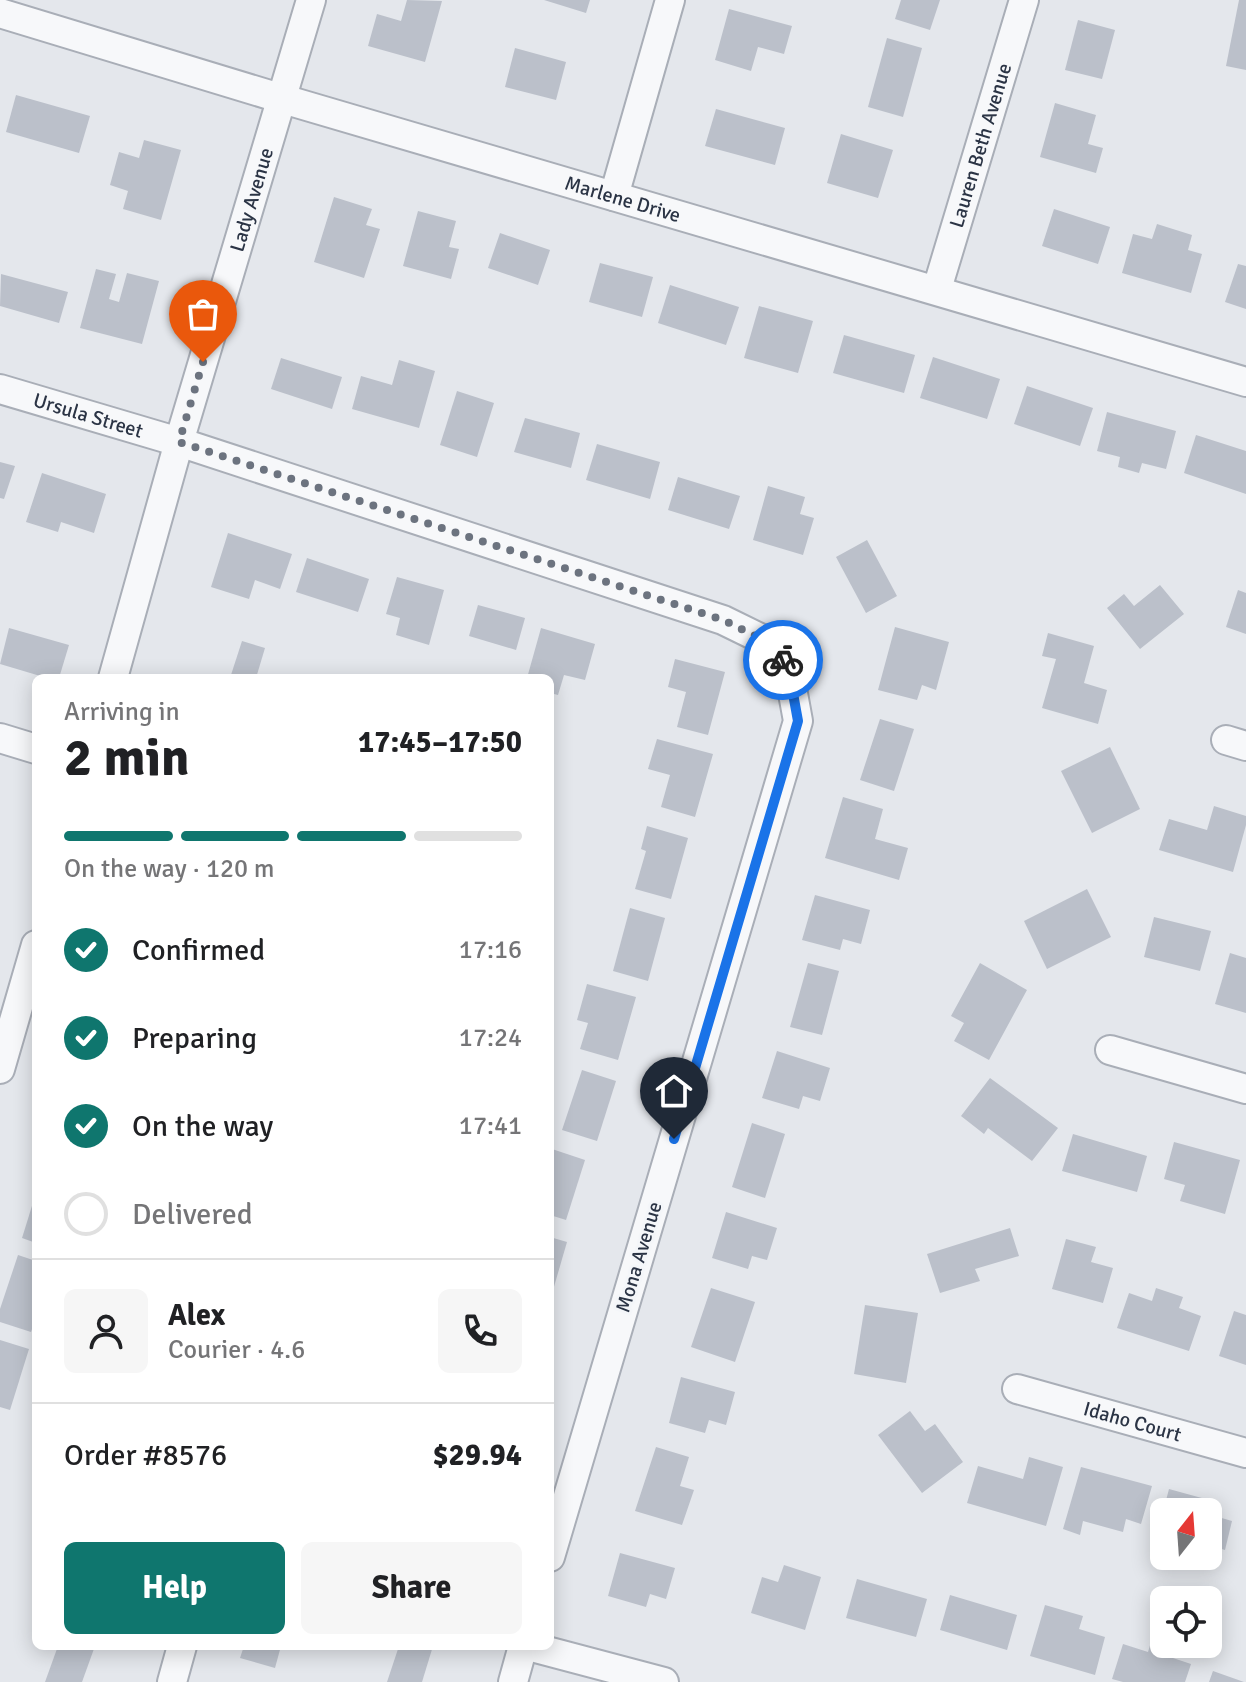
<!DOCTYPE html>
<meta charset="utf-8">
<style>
:root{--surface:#fff;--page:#f6f6f6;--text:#202124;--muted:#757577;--line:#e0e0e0;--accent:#0f766e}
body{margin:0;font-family:Signika,sans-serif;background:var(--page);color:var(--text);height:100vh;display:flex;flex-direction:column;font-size:30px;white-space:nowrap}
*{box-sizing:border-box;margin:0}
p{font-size:26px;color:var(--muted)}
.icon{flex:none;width:44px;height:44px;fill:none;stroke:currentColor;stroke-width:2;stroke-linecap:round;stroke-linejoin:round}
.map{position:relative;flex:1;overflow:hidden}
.panel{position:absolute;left:32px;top:674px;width:522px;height:976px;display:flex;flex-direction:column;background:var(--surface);border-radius:12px;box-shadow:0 4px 20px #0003}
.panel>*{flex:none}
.needle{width:52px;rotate:17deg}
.buttons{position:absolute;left:1150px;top:1498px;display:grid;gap:16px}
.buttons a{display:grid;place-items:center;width:72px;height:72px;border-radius:12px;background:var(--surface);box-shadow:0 4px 20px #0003;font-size:40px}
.pin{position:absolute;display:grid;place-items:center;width:68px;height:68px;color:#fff;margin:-82px -34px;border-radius:50% 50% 50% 0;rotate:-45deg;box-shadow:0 0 8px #0007}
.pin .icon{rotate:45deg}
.courier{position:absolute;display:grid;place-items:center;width:80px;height:80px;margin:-40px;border:6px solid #1a73e8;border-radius:50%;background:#fff;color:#222;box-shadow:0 2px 10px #0007}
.head em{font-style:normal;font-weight:700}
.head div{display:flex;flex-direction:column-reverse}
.head{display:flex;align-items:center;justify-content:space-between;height:136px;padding:0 32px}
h1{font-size:52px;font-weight:700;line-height:60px}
.bar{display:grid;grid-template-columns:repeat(4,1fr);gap:12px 8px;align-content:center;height:96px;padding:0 32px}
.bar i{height:10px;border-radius:6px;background:var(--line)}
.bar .current{background:var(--accent)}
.bar p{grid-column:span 4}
.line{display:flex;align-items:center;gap:20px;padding:0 32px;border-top:2px solid var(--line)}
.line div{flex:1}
.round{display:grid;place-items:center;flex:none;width:84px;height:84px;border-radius:12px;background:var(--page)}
ol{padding:0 32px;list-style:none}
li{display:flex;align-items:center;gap:24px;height:88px}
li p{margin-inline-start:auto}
li .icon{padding:8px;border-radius:50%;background:var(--accent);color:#fff;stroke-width:4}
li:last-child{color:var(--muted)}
li i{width:44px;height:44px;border:4px solid var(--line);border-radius:50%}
.primary-button{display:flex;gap:16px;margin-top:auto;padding:16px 32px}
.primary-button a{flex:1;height:92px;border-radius:12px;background:var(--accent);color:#fff;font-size:32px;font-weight:700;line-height:92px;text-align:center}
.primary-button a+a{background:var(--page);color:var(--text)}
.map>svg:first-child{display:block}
.building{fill:#bbc0ca}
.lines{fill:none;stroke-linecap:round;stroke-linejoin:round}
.minor-casing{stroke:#a9aeb7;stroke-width:32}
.minor{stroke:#f7f8fa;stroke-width:28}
.done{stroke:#6c737f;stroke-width:8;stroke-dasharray:0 14.4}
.route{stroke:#1a73e8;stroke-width:10}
.labels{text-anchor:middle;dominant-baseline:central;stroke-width:6;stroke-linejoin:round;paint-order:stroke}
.street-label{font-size:20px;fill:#2b3445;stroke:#f4f6f9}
</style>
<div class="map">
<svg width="1246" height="1682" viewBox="0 0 1246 1682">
<rect width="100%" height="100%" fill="#e4e7ec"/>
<!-- building -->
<g class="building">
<path d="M407,0L442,1L425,62L368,46L377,14L401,21Z"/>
<path d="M544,0H590L586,13Z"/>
<path d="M901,0H940L930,30L895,19Z"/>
<path d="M1239,0H1246V70L1226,66Z"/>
<path d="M729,9L792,26L784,54L758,47L751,71L715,60Z"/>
<path d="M1078,20L1115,30L1102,79L1065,70Z"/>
<path d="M887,38L922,48L903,117L868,107Z"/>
<path d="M515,48L566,62L556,100L505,87Z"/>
<path d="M16,95L90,116L79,153L6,132Z"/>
<path d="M1055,103L1096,115L1088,144L1103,148L1096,173L1040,157Z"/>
<path d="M716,109L785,128L775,165L705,146Z"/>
<path d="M841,134L893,150L878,198L827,183Z"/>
<path d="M144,140L181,150L161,220L123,209L128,191L110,185L119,152L139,158Z"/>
<path d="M334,197L372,209L366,225L380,229L364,278L314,262Z"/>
<path d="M1054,209L1110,227L1098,264L1042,246Z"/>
<path d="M418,211L456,221L449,247L459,249L451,279L403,266Z"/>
<path d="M1157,224L1192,235L1188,250L1202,254L1191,293L1122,273L1133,234L1152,239Z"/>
<path d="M500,233L550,250L538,285L488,268Z"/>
<path d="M600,263L653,277L642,317L589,302Z"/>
<path d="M1238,264L1246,266V309L1225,302Z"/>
<path d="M96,269L116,274L109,299L119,302L127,273L159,281L142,344L80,328Z"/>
<path d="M1,274L68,292L59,323L0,306Z"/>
<path d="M670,285L739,307L726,345L658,323Z"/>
<path d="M759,306L813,321L798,373L744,358Z"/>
<path d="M844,335L915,355L904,393L833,373Z"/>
<path d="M933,357L1000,379L987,419L920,398Z"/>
<path d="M281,358L342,377L332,409L271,389Z"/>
<path d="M399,360L435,371L419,428L352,409L361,376L392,385Z"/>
<path d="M1027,386L1093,408L1080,446L1014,424Z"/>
<path d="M457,391L494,403L477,457L440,445Z"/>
<path d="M1107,412L1176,431L1166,469L1142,463L1139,473L1118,467L1120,457L1097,451Z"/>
<path d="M525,418L580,433L571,468L514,452Z"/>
<path d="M1196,435L1246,451V494L1184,473Z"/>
<path d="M597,444L660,462L650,499L586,480Z"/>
<path d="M0,462L15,466L4,499L0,498Z"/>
<path d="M42,473L106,494L94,533L61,522L58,532L26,522Z"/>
<path d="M678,477L740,496L729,529L668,510Z"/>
<path d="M768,486L805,497L800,514L814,518L803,555L753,540Z"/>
<path d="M228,533L292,554L280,589L255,580L249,599L211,587Z"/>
<path d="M867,540L897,596L866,613L836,557Z"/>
<path d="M307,558L369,579L358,612L296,592Z"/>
<path d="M397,577L444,590L429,645L396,635L400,618L386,614Z"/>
<path d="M1160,585L1184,614L1140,649L1107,608L1124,594L1134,606Z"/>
<path d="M1238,590L1246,593V634L1226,627Z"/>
<path d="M478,605L525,618L516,650L469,636Z"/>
<path d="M895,627L949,642L936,690L922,685L917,700L878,690Z"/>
<path d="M9,628L69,645L59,678H47L0,664Z"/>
<path d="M541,628L595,644L585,680L564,675L558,695L550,693V678H527Z"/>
<path d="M1048,633L1094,646L1084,683L1107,690L1098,724L1042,708L1056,659L1042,656Z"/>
<path d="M242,641L265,648L256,678H230Z"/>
<path d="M675,659L725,672L708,735L677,727L686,692L668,687Z"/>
<path d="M880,719L914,729L894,791L860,780Z"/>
<path d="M657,739L713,754L695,817L661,807L670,775L648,769Z"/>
<path d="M1110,747L1140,809L1092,833L1061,771Z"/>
<path d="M843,797L883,809L875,839L908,848L899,880L825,858Z"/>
<path d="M1214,806L1246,816V825L1233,872L1159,850L1169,819L1207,830Z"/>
<path d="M647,826L688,838L671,899L635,889L646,851L641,849Z"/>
<path d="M1087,889L1111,937L1047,969L1024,921Z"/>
<path d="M815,895L870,910L861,944L843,939L840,950L802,940Z"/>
<path d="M630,908L665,918L648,981L613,971Z"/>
<path d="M1154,917L1211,931L1200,971L1144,957Z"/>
<path d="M1230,953L1246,958V1013L1215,1004Z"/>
<path d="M808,963L839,971L822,1035L790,1027Z"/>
<path d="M980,963L1027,990L989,1060L954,1041L964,1023L951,1016Z"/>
<path d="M587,984L636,997L618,1060L580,1049L588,1023L577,1020Z"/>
<path d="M777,1051L830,1068L820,1101L803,1096L799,1109L762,1098Z"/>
<path d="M582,1070L616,1081L597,1141L562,1130Z"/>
<path d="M990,1078L1058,1128L1032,1161L988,1128L984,1134L961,1116Z"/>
<path d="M752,1123L785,1134L765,1198L732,1187Z"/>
<path d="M1073,1134L1147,1156L1137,1192L1062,1171Z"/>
<path d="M1174,1142L1240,1160L1225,1214L1180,1201L1185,1185L1164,1179Z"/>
<path d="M552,1149L585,1160L566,1220L550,1215Z"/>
<path d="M36,1193V1243L22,1238Z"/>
<path d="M726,1212L777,1228L767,1260L752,1256L748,1269L712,1258Z"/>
<path d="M1010,1228L1019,1256L975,1269L980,1281L940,1293L927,1254Z"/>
<path d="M550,1237L567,1242L551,1297H550Z"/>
<path d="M1066,1239L1096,1247L1091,1262L1113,1268L1103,1303L1052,1289Z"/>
<path d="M18,1255L36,1261V1318L31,1332L0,1322V1309Z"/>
<path d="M711,1288L755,1302L735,1362L691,1347Z"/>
<path d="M1156,1288L1183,1297L1179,1308L1201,1316L1189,1351L1117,1328L1129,1293L1152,1301Z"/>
<path d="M865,1305L918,1313L906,1383L854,1374Z"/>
<path d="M1234,1311L1246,1315V1365L1219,1356Z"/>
<path d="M0,1340L29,1349L10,1410L0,1407Z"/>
<path d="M681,1377L735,1392L726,1425L709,1420L705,1433L669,1423Z"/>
<path d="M910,1411L925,1431L935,1424L963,1462L922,1493L878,1435Z"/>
<path d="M656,1447L689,1457L680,1486L694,1490L682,1525L635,1511Z"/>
<path d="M1029,1457L1063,1467L1046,1526L967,1503L978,1466L1023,1479Z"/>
<path d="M1081,1467L1152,1486L1141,1524L1126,1519L1123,1532L1083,1521L1080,1535L1063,1529Z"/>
<path d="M1169,1489L1209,1500L1206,1512H1164V1533L1158,1531Z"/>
<path d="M1208,1514L1232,1521L1225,1550L1208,1545Z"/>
<path d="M620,1553L675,1568L666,1599L650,1594L646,1607L608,1596Z"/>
<path d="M784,1565L821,1577L805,1630L751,1613L762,1577L778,1582Z"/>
<path d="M857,1579L927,1599L916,1637L846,1618Z"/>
<path d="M950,1595L1017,1615L1007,1650L940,1630Z"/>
<path d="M1045,1605L1083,1616L1079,1629L1105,1637L1095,1675L1030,1656Z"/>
<path d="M1154,1632L1164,1635V1644H1177L1173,1658L1191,1664L1185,1682H1123L1112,1679L1123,1644L1148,1652Z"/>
<path d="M58,1646H95L82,1682H45Z"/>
<path d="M244,1646H281L275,1668L240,1658Z"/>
<path d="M399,1646H433L422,1682H387Z"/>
<path d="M1213,1671L1244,1682H1209Z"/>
</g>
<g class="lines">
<!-- minor casing -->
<g class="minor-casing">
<g id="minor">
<path id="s1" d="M0,13L283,99L1246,382"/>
<path d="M614,196L670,0"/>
<path id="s2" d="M937,289L1024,0"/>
<path id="s3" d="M0,389L179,442L723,620L766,641L788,666L798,721L550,1557"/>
<path id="s4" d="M113,678L179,442L311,0"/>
<path d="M0,738L36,749"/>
<path d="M1226,740L1246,746"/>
<path d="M1110,1050L1246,1089"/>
<path d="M0,1069L36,945"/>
<path id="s5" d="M1017,1389L1246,1453"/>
<path d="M528,1646L664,1682"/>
<path d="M172,1682L182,1646"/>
<path d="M513,1682L523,1646"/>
</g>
</g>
<!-- minor -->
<use href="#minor" class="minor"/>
</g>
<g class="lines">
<!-- done -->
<path class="done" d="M203,362L179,442L723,620L766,641L783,660"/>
<!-- route -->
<path class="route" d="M674,1139L798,721L788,666L783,660"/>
</g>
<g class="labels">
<!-- street labels -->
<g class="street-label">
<text stroke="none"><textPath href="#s2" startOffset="150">Lauren Beth Avenue</textPath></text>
<text stroke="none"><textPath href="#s1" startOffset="650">Marlene Drive</textPath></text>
<text stroke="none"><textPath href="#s4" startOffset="498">Lady Avenue</textPath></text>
<text stroke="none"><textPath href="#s3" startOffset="92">Ursula Street</textPath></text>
<text transform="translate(639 1257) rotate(-73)">Mona Avenue</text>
<text stroke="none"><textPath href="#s5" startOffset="120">Idaho Court</textPath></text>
</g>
</g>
</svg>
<div class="buttons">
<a><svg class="needle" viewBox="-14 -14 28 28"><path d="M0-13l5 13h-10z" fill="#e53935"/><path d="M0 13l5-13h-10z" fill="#757577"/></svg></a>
<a><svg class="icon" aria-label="locate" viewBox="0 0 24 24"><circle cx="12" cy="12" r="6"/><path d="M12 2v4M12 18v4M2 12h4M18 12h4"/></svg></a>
</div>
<div class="pin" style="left:203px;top:362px;background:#ea580c"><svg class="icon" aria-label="bag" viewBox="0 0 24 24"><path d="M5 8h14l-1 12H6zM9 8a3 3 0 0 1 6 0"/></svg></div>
<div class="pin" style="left:674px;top:1139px;background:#1f2937"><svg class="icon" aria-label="home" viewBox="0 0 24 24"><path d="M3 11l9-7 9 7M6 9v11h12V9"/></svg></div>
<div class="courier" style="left:783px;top:660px"><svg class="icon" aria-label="bike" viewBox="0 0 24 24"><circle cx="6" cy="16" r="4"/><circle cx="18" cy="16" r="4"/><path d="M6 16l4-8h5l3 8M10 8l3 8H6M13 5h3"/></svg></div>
<section class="panel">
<div class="head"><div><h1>2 min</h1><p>Arriving in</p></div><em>17:45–17:50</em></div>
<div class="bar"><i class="current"></i><i class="current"></i><i class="current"></i><i></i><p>On the way · 120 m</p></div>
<ol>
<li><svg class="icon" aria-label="check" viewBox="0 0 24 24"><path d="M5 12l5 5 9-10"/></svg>Confirmed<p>17:16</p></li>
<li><svg class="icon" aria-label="check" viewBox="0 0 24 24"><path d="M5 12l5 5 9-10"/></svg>Preparing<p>17:24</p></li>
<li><svg class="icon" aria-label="check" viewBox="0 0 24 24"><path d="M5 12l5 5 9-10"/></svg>On the way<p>17:41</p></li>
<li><i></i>Delivered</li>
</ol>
<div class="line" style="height:144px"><a class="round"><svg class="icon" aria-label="person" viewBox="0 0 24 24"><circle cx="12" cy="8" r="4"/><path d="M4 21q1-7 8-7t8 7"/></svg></a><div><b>Alex</b><p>Courier · 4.6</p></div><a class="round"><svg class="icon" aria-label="phone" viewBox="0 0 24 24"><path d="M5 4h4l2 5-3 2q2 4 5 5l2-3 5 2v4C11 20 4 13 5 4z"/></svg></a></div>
<div class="line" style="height:104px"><div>Order #8576</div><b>$29.94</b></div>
<div class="primary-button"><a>Help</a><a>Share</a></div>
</section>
</div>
